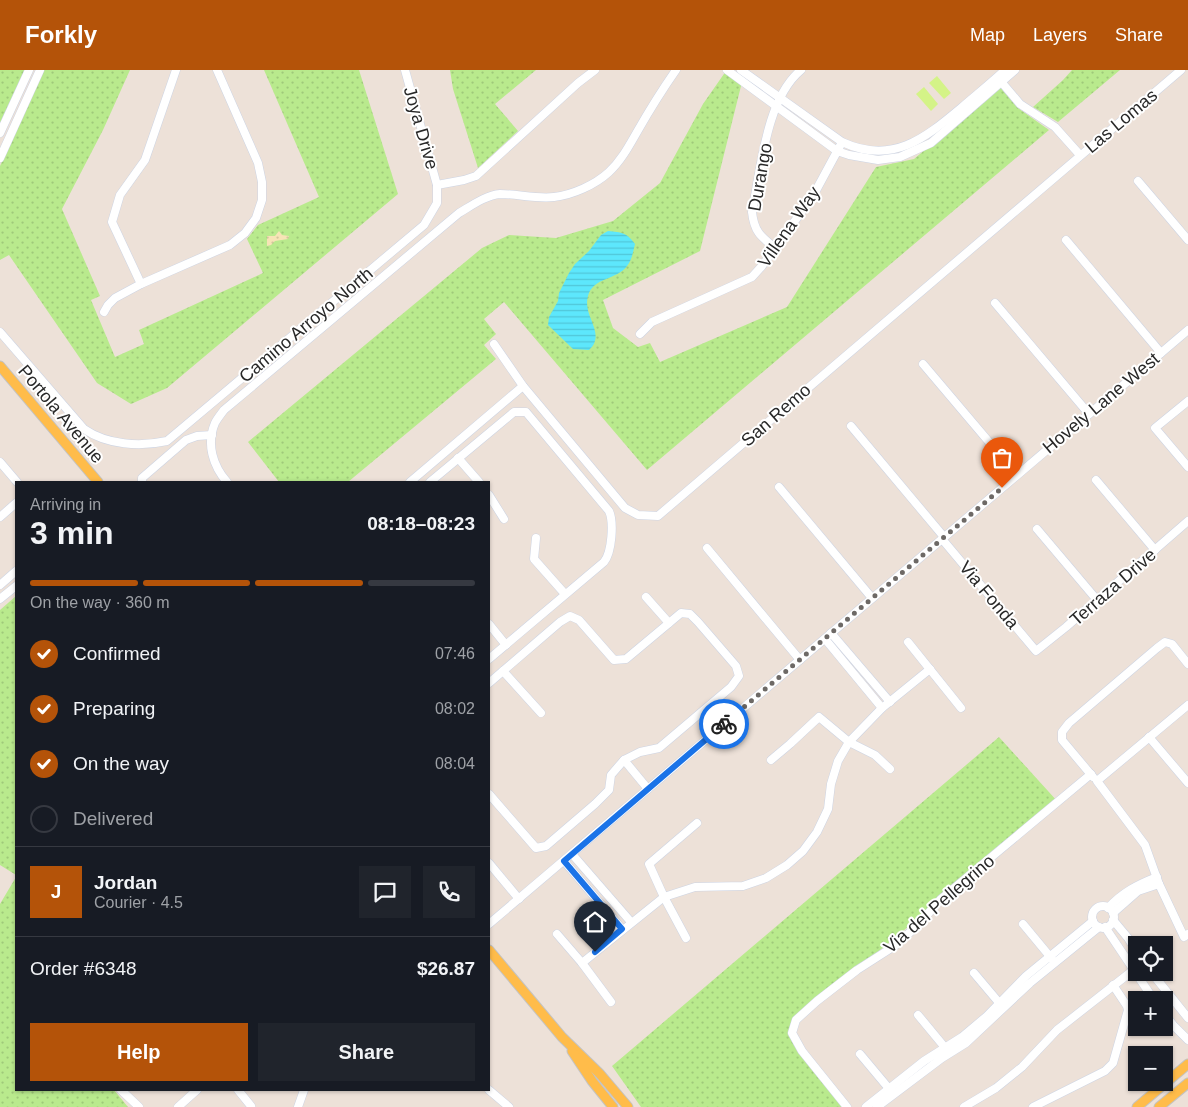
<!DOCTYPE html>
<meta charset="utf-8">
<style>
:root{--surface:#171b24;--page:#20242c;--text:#f1f3f6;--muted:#9ea1a6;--line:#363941;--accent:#b45309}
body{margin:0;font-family:Arial,sans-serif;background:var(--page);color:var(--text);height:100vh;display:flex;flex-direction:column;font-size:19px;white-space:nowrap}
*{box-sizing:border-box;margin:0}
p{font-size:16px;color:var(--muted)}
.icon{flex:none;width:28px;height:28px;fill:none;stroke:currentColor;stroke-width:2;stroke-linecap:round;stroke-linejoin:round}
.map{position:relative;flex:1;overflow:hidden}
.side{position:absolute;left:15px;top:411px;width:475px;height:610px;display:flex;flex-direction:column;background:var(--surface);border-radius:0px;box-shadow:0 1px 4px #0004}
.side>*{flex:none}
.tools{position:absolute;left:1128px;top:866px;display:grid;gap:10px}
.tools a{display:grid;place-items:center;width:45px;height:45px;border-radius:0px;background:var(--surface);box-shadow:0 1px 4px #0004;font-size:25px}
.pin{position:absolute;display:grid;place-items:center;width:42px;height:42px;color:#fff;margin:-51px -21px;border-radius:50% 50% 50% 0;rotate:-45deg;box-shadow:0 0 5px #0007}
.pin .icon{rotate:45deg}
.courier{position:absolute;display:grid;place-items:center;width:50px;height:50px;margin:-25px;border:4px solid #1a73e8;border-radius:50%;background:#fff;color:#222;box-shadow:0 1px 6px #0007}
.headline em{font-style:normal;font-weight:700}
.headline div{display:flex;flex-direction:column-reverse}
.headline{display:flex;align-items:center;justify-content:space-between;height:85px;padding:0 15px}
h1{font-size:32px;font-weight:700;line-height:38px}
.bar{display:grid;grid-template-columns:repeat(4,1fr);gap:8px 5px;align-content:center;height:60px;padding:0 15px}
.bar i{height:6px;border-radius:4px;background:var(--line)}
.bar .selected{background:var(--accent)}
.bar p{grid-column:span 4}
.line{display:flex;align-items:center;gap:12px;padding:0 15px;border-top:1px solid var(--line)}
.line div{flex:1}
.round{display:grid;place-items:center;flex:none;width:52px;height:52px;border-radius:0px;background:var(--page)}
ol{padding:0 15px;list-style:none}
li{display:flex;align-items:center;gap:15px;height:55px}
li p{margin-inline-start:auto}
li .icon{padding:5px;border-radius:50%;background:var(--accent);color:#fff;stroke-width:4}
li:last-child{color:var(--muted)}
li i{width:28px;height:28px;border:2px solid var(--line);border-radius:50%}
.primary-button{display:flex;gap:10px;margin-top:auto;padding:10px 15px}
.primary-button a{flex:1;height:58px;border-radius:0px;background:var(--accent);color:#fff;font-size:20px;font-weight:700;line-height:58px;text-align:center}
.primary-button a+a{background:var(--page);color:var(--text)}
header{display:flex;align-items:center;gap:30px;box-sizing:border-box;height:70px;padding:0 25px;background:var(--accent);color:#fff}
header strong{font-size:24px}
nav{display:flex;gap:28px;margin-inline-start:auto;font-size:18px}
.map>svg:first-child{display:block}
.grass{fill:url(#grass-dots)}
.sand{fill:url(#sand-dots)}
.pitch{fill:#d4f387}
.water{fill:url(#water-rules)}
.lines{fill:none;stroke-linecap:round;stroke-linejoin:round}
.minor-casing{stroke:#cdd4e3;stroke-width:9}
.major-casing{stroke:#c3c3c3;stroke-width:11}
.minor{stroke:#fff;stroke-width:8}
.major{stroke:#ffbc4a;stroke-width:9}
.done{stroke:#6d6966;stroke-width:5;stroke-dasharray:0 9}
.route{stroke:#1a73e8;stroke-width:6}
.labels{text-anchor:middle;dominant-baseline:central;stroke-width:4;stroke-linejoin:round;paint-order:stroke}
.street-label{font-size:18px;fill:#282828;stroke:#fff}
</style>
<header>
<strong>Forkly</strong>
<nav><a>Map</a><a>Layers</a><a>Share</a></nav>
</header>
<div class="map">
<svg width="1188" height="1037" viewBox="0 0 1188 1037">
<defs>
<pattern id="grass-dots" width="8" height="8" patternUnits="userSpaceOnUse" patternTransform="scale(1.25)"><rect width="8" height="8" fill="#b9ea8d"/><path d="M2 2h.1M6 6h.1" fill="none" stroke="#9fc97a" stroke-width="1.8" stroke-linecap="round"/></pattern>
<pattern id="sand-dots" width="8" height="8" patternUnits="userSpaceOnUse" patternTransform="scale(1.25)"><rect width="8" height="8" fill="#f6e4b6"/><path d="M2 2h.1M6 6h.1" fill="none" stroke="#d3c49c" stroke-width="1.8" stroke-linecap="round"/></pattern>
<pattern id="water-rules" width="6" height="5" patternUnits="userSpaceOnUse" patternTransform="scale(1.25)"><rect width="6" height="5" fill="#5de7fc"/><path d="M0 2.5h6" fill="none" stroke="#51c6d8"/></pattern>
</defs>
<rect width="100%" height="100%" fill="#ede1d8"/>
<!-- grass -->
<g class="grass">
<path d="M0,0H25L0,56Z"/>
<path d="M44,0H130L103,60L62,139L100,226L91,230L115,287L144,274L139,260L263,203L247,169L258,155L319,127L264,0H359L398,124L167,318L131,334L97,313L9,185L0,190V96Z"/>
<path d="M450,0H536L495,34L518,61L478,98L453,19Z"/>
<path d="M1072,0H1120L1058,52L1033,37L1063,10Z"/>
<path d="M726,1L742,12L700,181L603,230L613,258L638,277L650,273L660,292L787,237L876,97L914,89L1000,17L1018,38L1049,60L647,400L504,232L484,249L496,264L484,275L496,289L348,412H279L248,372L482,178L509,165L556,168L613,151L660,113L703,34Z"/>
<path d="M16,526V805L0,795V540Z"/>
<path d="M999,667L1058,732L796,950L792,963L851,1037H641L612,996Z"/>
<path d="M16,807V1020H114L128,1037H0V834Z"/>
</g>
<!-- sand -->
<path class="sand" d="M279,161L282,165L289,166L288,169L275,171L271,175L267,176V166H275Z"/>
<!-- pitch -->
<g class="pitch">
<path d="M937,6L951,23L944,29L929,13Z"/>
<path d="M924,17L938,34L931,41L916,24Z"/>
</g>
<!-- water -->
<path class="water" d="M608,161C622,162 627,163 635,174C633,182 632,190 627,196C617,210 593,207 588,226C582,247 607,263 589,280L573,279L548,255L549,247L558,231L559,223L569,203L575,194L589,181L601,165Z"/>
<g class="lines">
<!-- minor casing -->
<g class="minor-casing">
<g id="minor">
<path d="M405,0L437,115"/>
<path d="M727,0L837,81L849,85L878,90L900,87L931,73L1015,0"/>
<path d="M741,0L842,72C892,95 924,69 961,38C976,25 991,13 1005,0"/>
<path d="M998,8L1020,34L1055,57L1080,85"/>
<path d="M0,63L29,0"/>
<path d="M0,88L40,0"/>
<path d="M1138,111L1188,170"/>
<path d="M1066,170L1161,283"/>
<path d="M775,178C760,166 754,161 752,142C761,99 766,29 801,0"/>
<path d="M141,214L112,152L120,125L145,90L176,0"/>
<path d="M995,233L1089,344"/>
<path d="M104,242L108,235L115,228L141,214L230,175L245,163L256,148L262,130V112L258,93L217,0"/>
<path d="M0,262L84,359C107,375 140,377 167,371L424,155L437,133V115L464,110L476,106L578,13L595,0"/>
<path d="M640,264L652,252L752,207L762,196L813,126L840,76"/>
<path d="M494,274L523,316L625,438L638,445L658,446L1181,0"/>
<path d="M923,294L1017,405"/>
<path d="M1188,331L1155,358L1188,397"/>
<path d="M851,356L944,467"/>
<path d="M458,388L479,412"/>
<path d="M0,392L17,412"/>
<path d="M1096,410L1155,480"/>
<path d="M142,412V408L186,370L197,366L212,365"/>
<path d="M227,412C213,396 206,374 215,353C217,349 221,344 224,340L459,143C471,136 486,125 500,124C518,124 536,129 554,127C572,125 595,115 609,102C621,91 629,76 637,62C649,41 662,20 676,0"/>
<path d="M410,412L523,316"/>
<path d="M430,412L514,342H526L609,441C614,452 612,482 604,492L489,589"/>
<path d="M779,417L872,528"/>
<path d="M489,425L504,449"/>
<path d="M0,447L16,433"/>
<path d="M1037,459L1097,530"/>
<path d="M536,468L534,489L565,524"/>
<path d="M942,469L1036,581L1066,557L1188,451"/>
<path d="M707,478L800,590"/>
<path d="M0,515L16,501"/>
<path d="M646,527L669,553"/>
<path d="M0,529L16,516"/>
<path d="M489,554L506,575"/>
<path d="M831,563L890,632"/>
<path d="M825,569L882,638"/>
<path d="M908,572L961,638"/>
<path d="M503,601L541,643"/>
<path d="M489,613L560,552L570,546L579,550L614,590L626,589L681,543L690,544L698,552L736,596L739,606L731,617L659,678L640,682L624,690L611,705L609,720L595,734L546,776L536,778L489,724"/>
<path d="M1188,635L1097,711L1145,775L1159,814L1184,867L1188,864"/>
<path d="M1149,667L1188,713"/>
<path d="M624,690L648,719"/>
<path d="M771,690L790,674L819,647L849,672L875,685L890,699"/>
<path d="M1093,707L1062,670V662L1069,653L1157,578L1165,572L1172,574L1188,594"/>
<path d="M572,784L631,852"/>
<path d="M564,791L622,859"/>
<path d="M489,793L519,829"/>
<circle cx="1103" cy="847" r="11"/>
<path d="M1108,838C1123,822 1137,815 1157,807"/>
<path d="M1113,843L1138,821L1159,814"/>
<path d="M1113,850L1128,868L1136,881"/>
<path d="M489,854L1188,260"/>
<path d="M1023,854L1052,889"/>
<path d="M1105,857L1154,930"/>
<path d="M557,864L582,893L611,932"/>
<path d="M686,868L664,827L649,794L697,753"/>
<path d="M582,893L664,827L695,817L743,816L766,808L787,795L803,781L817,762L828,739L831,714L838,691L849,672L882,638L930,599"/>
<path d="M1151,902L1188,948"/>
<path d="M974,903L1001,935"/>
<path d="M1164,943L1173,955L1188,970"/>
<path d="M918,945L947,980"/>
<path d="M860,984L891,1021"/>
<path d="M121,1020L139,1037"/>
<path d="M238,1020L251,1036"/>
<path d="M489,1020L509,1037"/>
<path d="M178,1037L197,1020"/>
<path d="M298,1037L304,1020"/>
<path d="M847,1037L802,981L792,963L796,950L817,931L857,900L896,875L918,855L941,829L1091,704"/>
<path d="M866,1037L924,991L962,967L987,946L1026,906L1093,851"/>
<path d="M877,1037L942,988L966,973L1030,913L1099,857"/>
<path d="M964,1037L996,1018L1022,997L1057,960L1136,898"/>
<path d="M1033,1037L1105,1001L1113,993L1128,940L1127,936L1113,915"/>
</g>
</g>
<!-- major casing -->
<g class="major-casing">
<g id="major">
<path d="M0,296L98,412"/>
<path d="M489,880L562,967L600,1004L628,1037"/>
<path d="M572,981L592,1011L613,1037"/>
<path d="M1137,1037L1188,994"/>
<path d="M1159,1037L1188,1013"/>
</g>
</g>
<!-- minor -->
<use href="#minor" class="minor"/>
<!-- major -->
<use href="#major" class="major"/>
</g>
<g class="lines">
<!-- done -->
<path class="done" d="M724,654L1002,418"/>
<!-- route -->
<path class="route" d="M595,882L622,859L564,791L724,654"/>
</g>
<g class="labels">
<!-- street labels -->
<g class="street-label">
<text transform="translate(1121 51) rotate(-40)">Las Lomas</text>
<text transform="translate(421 58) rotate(74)">Joya Drive</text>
<text transform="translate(760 107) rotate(-80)">Durango</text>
<text transform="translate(789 157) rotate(-55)">Villena Way</text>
<text transform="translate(306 255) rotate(-40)">Camino Arroyo North</text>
<text transform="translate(1101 333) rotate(-40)">Hovely Lane West</text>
<text transform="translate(61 344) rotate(50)">Portola Avenue</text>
<text transform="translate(776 345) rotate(-41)">San Remo</text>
<text transform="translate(1113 517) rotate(-41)">Terraza Drive</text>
<text transform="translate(989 525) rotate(50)">Via Fonda</text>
<text transform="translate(939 834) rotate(-41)">Via del Pellegrino</text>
</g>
</g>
</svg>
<div class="tools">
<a><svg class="icon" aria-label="locate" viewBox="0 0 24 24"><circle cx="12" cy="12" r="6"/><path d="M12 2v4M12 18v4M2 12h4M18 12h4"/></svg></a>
<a>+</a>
<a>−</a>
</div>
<div class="pin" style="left:1002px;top:418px;background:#ea580c"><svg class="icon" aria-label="bag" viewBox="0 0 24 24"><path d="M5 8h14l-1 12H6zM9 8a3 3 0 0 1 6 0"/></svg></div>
<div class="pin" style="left:595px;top:882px;background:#1f2937"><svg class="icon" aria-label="home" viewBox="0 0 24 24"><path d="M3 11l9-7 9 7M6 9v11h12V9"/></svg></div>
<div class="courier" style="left:724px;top:654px"><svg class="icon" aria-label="bike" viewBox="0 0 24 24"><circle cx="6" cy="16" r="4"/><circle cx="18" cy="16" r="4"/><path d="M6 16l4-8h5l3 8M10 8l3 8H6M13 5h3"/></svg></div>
<section class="side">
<div class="headline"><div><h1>3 min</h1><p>Arriving in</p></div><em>08:18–08:23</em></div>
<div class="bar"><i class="selected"></i><i class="selected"></i><i class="selected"></i><i></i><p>On the way · 360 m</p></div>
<ol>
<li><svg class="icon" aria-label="check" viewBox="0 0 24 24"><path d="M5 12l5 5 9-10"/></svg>Confirmed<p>07:46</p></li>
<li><svg class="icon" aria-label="check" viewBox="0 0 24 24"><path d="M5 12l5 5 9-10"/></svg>Preparing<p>08:02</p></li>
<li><svg class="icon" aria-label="check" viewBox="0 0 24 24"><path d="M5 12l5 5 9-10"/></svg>On the way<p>08:04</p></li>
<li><i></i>Delivered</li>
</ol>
<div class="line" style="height:90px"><b class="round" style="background:var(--accent);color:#fff">J</b><div><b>Jordan</b><p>Courier · 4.5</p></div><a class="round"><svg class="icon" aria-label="chat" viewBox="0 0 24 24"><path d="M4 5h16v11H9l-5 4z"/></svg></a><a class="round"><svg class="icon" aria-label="phone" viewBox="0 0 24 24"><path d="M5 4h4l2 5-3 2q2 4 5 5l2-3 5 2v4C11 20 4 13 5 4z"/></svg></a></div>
<div class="line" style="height:65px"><div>Order #6348</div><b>$26.87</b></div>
<div class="primary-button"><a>Help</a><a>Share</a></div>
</section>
</div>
